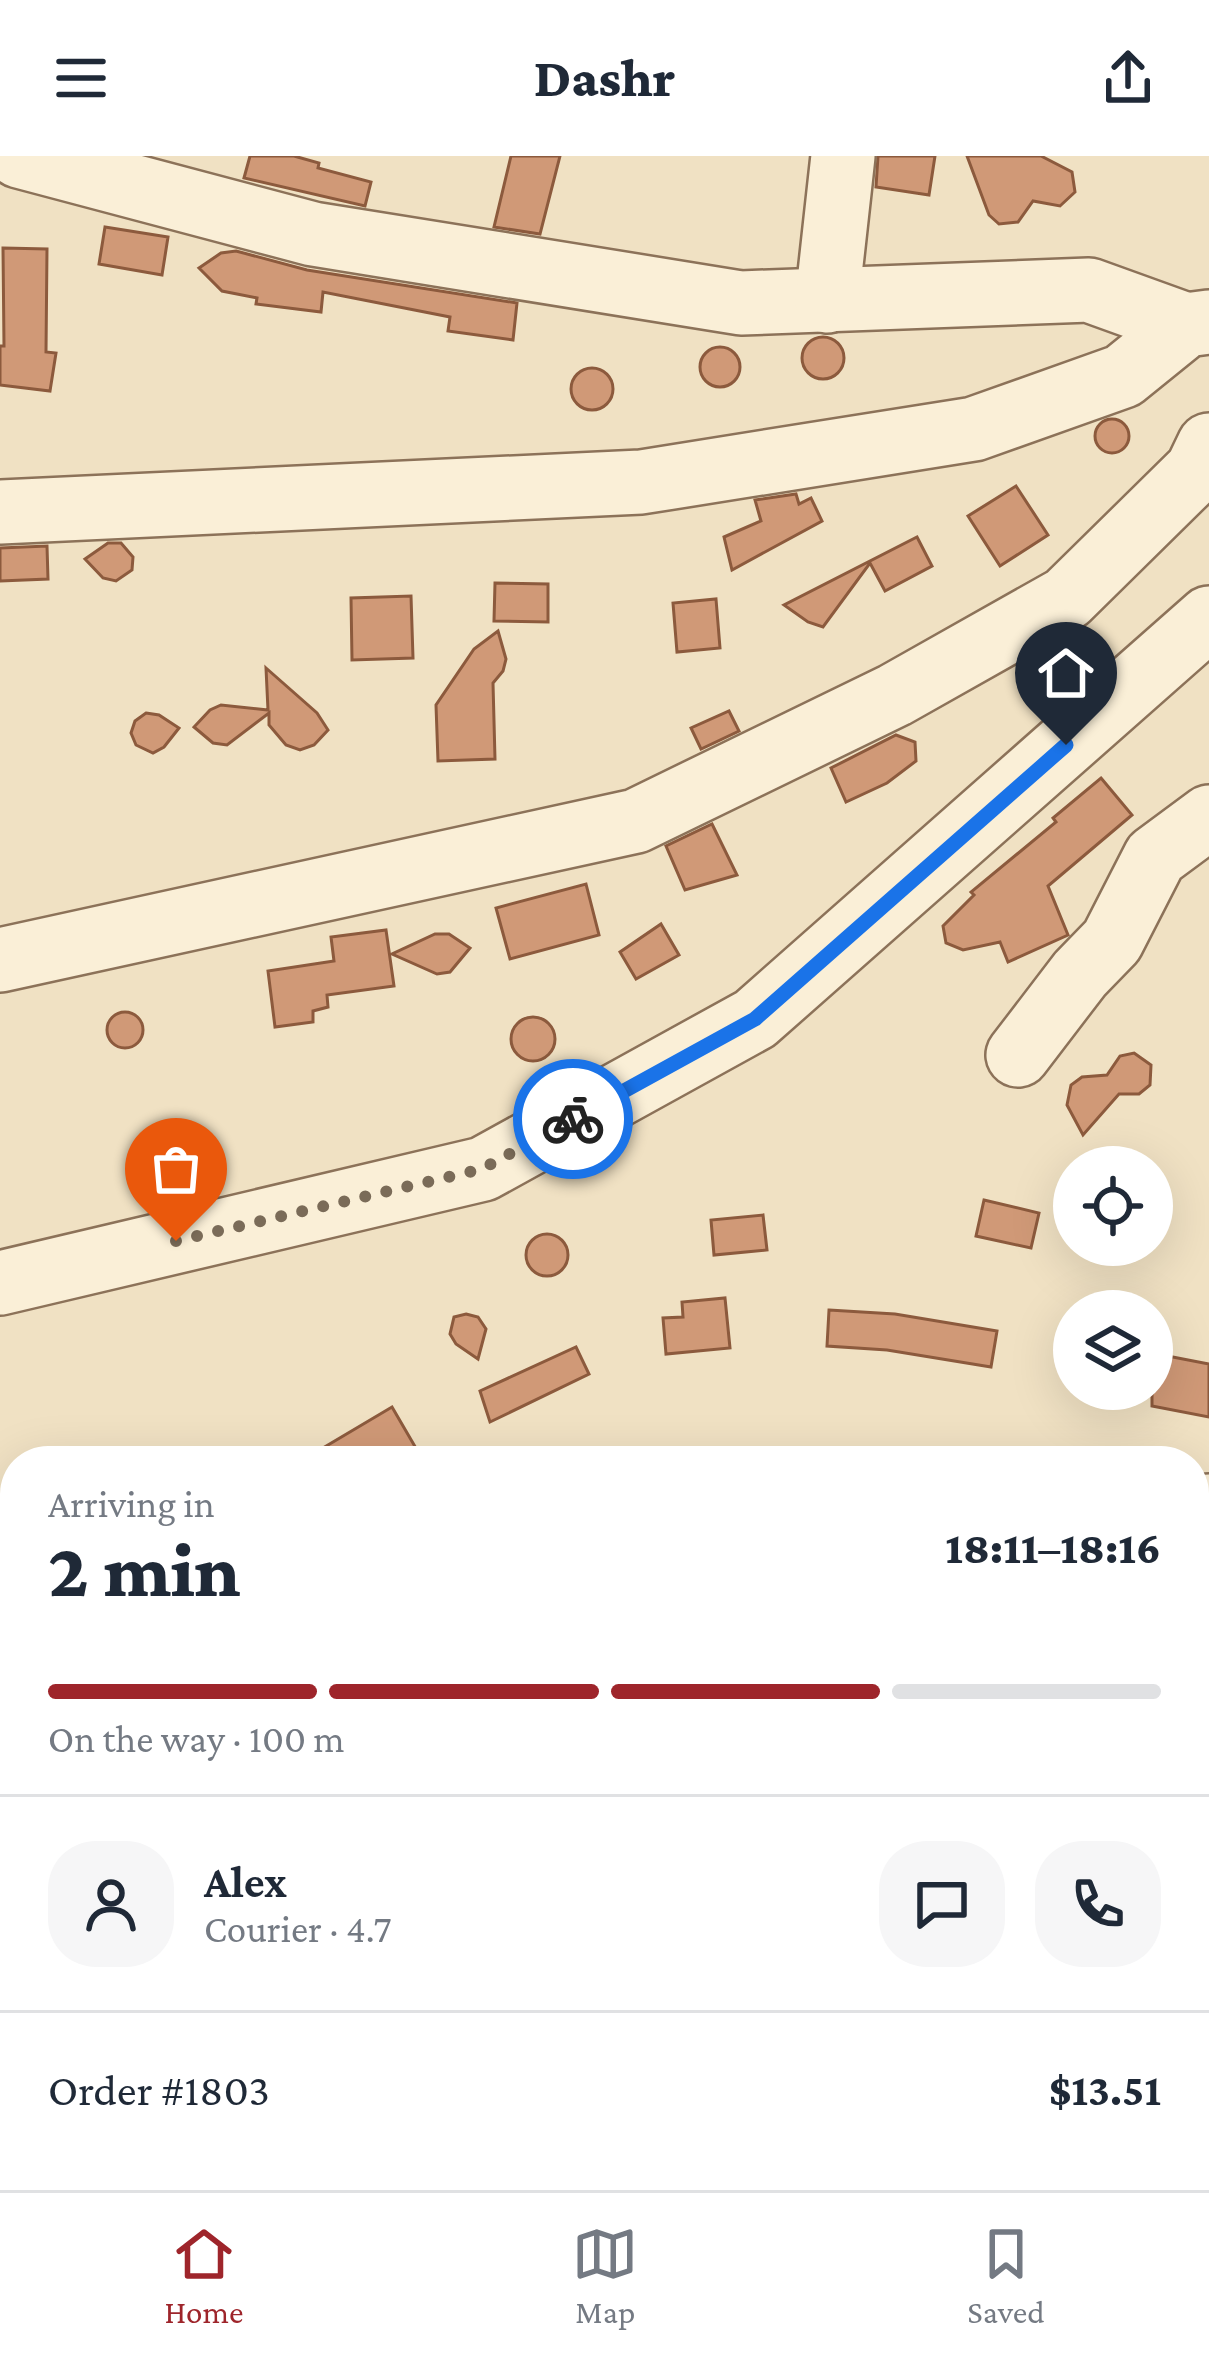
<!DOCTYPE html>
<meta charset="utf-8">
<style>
:root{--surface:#fff;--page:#f6f6f7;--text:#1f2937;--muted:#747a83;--line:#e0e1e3;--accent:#9e252b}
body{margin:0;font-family:"Crimson Pro",serif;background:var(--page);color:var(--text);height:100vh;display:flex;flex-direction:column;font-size:45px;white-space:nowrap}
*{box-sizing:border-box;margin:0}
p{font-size:39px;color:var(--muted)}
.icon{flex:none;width:66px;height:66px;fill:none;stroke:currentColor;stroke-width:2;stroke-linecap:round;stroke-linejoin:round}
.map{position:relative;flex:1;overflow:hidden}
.details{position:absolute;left:0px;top:1290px;width:1209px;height:744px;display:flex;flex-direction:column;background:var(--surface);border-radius:48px 48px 0 0;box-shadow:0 12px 48px #0002}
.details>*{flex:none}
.buttons{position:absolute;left:1053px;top:990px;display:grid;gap:24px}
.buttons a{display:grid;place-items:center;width:120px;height:120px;border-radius:50%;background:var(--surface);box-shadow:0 12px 48px #0002;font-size:60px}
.pin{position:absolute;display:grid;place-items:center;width:102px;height:102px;color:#fff;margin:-123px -51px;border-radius:50% 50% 50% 0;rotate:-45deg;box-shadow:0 0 12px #0007}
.pin .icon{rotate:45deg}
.courier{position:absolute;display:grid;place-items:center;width:120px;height:120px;margin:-60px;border:9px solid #1a73e8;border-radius:50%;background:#fff;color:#222;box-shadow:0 3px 15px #0007}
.headline em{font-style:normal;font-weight:800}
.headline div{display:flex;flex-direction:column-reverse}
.headline{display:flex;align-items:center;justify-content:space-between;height:204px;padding:0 48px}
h1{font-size:78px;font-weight:800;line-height:90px}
.bar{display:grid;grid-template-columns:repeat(4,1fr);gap:18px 12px;align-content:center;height:144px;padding:0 48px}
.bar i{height:15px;border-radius:9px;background:var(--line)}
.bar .active{background:var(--accent)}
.bar p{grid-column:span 4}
.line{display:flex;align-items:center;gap:30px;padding:0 48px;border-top:3px solid var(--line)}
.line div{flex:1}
.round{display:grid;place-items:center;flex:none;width:126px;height:126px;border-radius:48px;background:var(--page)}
header{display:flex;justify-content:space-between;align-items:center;height:156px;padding:0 48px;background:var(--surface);font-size:54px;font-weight:800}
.menu{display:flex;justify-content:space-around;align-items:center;height:168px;border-top:3px solid var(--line);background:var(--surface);font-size:33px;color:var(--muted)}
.menu a{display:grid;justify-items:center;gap:6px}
.menu .active{color:var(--accent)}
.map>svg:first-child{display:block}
.building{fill:#d09977;stroke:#8c5a3d;stroke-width:3}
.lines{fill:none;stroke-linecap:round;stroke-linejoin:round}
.minor-casing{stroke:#8c7259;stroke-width:68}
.major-casing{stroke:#59402d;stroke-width:70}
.minor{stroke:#faefd7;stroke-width:63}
.major{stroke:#f5d599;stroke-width:66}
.done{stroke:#7a6b58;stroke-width:12;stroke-dasharray:0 21.6}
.route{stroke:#1a73e8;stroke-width:15}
</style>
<header><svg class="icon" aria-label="menu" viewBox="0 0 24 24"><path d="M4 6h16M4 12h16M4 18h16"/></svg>Dashr<svg class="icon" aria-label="share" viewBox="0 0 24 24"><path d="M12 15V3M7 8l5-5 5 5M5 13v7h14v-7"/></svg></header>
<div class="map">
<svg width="1209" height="2034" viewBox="0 0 1209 2034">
<rect width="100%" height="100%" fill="#f0e1c3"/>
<!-- building -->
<g class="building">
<path d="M250,0H294L319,7L318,12L371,26L365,50L244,22Z"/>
<path d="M511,0H560L540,78L494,71Z"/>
<path d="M878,0H935L929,39L876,31Z"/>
<path d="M967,0H1041L1072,16L1075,36L1060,50L1033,45L1018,66L999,68L989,59Z"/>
<path d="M105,71L168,81L162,119L99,108Z"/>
<path d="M3,92L47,93L46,196L56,197L50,235L0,229V190H4Z"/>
<path d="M236,95L307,114L517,147L513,184L448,175L450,161L323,136L321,156L256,148L257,142L222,135L199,112L221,97Z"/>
<circle cx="823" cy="202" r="21"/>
<circle cx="720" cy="211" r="20"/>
<circle cx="592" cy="233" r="21"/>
<circle cx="1112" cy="280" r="17"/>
<path d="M1016,330L1048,379L1000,410L968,360Z"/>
<path d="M796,338L799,348L811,342L822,365L732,414L724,381L761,365L755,344Z"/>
<path d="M917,381L932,410L885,435L870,407L823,471L808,466L784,449Z"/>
<path d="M108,387H121L133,401L132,414L116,425L103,422L85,403Z"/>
<path d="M47,390L48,423L0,425V392Z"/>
<path d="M495,427L548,428V466L494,465Z"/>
<path d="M411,440L413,502L352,504L351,442Z"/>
<path d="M716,443L720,492L677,496L673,447Z"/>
<path d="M498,475L506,503L503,515L493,527L495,603L438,605L436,549L474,493Z"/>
<path d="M266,512L317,557L328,574L314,589L300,594L286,589L269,569V557L227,589L213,587L194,571L210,554L221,549L268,554Z"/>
<path d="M729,555L739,575L701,593L691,572Z"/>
<path d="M146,557L159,559L179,572L164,591L153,597L136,589L131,577L135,565Z"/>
<path d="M896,579L915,586L916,605L887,627L846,646L831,612Z"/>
<path d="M1101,622L1132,659L1048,730L1068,779L1008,806L1000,786L963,794L946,787L943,770L974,739L971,736L1056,666L1053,662Z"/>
<path d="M712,668L737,719L685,734L666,690Z"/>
<path d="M586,728L599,779L510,803L496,752Z"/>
<path d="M661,768L679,799L636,823L620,796Z"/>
<path d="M386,774L394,830L327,839L328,851L313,855V866L275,871L268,815L334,805L331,781Z"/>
<path d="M435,778H449L470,792L450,816L437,818L392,798Z"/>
<circle cx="125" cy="874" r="18"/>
<circle cx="533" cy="883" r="22"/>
<path d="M1134,897L1151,909L1150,929L1139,938H1119L1083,979L1067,949L1071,929L1082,921L1107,919L1120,900Z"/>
<path d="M984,1044L1039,1057L1031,1092L976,1080Z"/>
<path d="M763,1059L767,1094L714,1099L711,1064Z"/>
<circle cx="547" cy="1099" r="21"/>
<path d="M725,1142L730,1192L666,1198L663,1162L683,1161L682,1146Z"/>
<path d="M829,1154L895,1158L997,1175L991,1211L887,1194L827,1190Z"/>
<path d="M466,1158L478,1161L486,1173L478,1203L456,1188L450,1178L454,1161Z"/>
<path d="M576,1191L589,1218L490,1266L480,1235Z"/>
<path d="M1152,1197L1209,1208V1261L1152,1250Z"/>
<path d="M392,1251L417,1294L399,1305H301Z"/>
</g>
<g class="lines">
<!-- minor casing -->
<g class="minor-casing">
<g id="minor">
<path d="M19,0L313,78L741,147L1089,134L1186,169"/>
<path d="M827,145L843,0"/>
<path d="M0,356L641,326L974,273L1123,220L1186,169L1209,166"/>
<path d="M0,804L636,665L895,539L1067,442L1197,314L1209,289"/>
<path d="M1018,899L1080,818L1112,785L1155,701L1209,661"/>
<path d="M0,1127L483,1013L755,863L1209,462"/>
<path d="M1194,1354L1209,1350"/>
<path d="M1194,1543L1209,1542"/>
<path d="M0,1861L15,1840"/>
<path d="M1194,1962L1209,1956"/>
<path d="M1116,2019L1117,2034"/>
<path d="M288,2034L306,2019"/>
</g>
</g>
<!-- major casing -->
<g class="major-casing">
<g id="major">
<path d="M1194,1649L1209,1642"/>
<path d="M451,2034L470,2019"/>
</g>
</g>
<!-- minor -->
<use href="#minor" class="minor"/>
<!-- major -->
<use href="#major" class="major"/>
</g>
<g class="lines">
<!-- done -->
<path class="done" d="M176,1085L482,1013L573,963"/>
<!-- route -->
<path class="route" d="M573,963L755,863L1066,589"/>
</g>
</svg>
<div class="buttons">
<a><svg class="icon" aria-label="locate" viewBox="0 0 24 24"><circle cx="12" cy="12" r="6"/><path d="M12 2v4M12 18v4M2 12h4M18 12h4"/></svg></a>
<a><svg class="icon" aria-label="layers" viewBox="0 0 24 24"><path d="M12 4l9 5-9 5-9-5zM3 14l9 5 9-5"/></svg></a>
</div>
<div class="pin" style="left:176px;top:1085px;background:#ea580c"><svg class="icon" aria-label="bag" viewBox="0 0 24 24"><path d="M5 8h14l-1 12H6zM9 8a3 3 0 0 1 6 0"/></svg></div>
<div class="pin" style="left:1066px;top:589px;background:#1f2937"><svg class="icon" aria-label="home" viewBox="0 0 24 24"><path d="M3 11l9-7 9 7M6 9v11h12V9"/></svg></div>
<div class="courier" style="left:573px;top:963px"><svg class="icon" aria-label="bike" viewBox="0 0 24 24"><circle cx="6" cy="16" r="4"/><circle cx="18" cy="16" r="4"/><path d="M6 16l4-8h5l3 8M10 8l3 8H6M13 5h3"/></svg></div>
<section class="details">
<div class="headline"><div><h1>2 min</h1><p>Arriving in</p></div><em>18:11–18:16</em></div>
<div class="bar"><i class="active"></i><i class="active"></i><i class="active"></i><i></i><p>On the way · 100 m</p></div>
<div class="line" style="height:216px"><a class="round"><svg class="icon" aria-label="person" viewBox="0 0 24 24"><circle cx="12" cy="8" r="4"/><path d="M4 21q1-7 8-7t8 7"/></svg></a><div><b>Alex</b><p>Courier · 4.7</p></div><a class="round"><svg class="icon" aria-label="chat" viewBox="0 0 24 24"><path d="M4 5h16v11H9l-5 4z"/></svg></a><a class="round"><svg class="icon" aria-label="phone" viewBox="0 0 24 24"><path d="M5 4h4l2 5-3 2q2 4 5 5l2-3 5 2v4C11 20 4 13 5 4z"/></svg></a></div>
<div class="line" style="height:156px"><div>Order #1803</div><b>$13.51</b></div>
</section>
</div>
<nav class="menu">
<a class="active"><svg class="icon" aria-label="home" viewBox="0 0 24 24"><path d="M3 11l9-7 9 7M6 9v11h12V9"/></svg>Home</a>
<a><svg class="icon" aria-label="map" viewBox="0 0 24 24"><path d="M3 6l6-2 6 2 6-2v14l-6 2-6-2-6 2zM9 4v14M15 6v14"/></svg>Map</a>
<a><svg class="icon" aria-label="saved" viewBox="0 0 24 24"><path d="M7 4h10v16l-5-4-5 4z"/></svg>Saved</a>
</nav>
